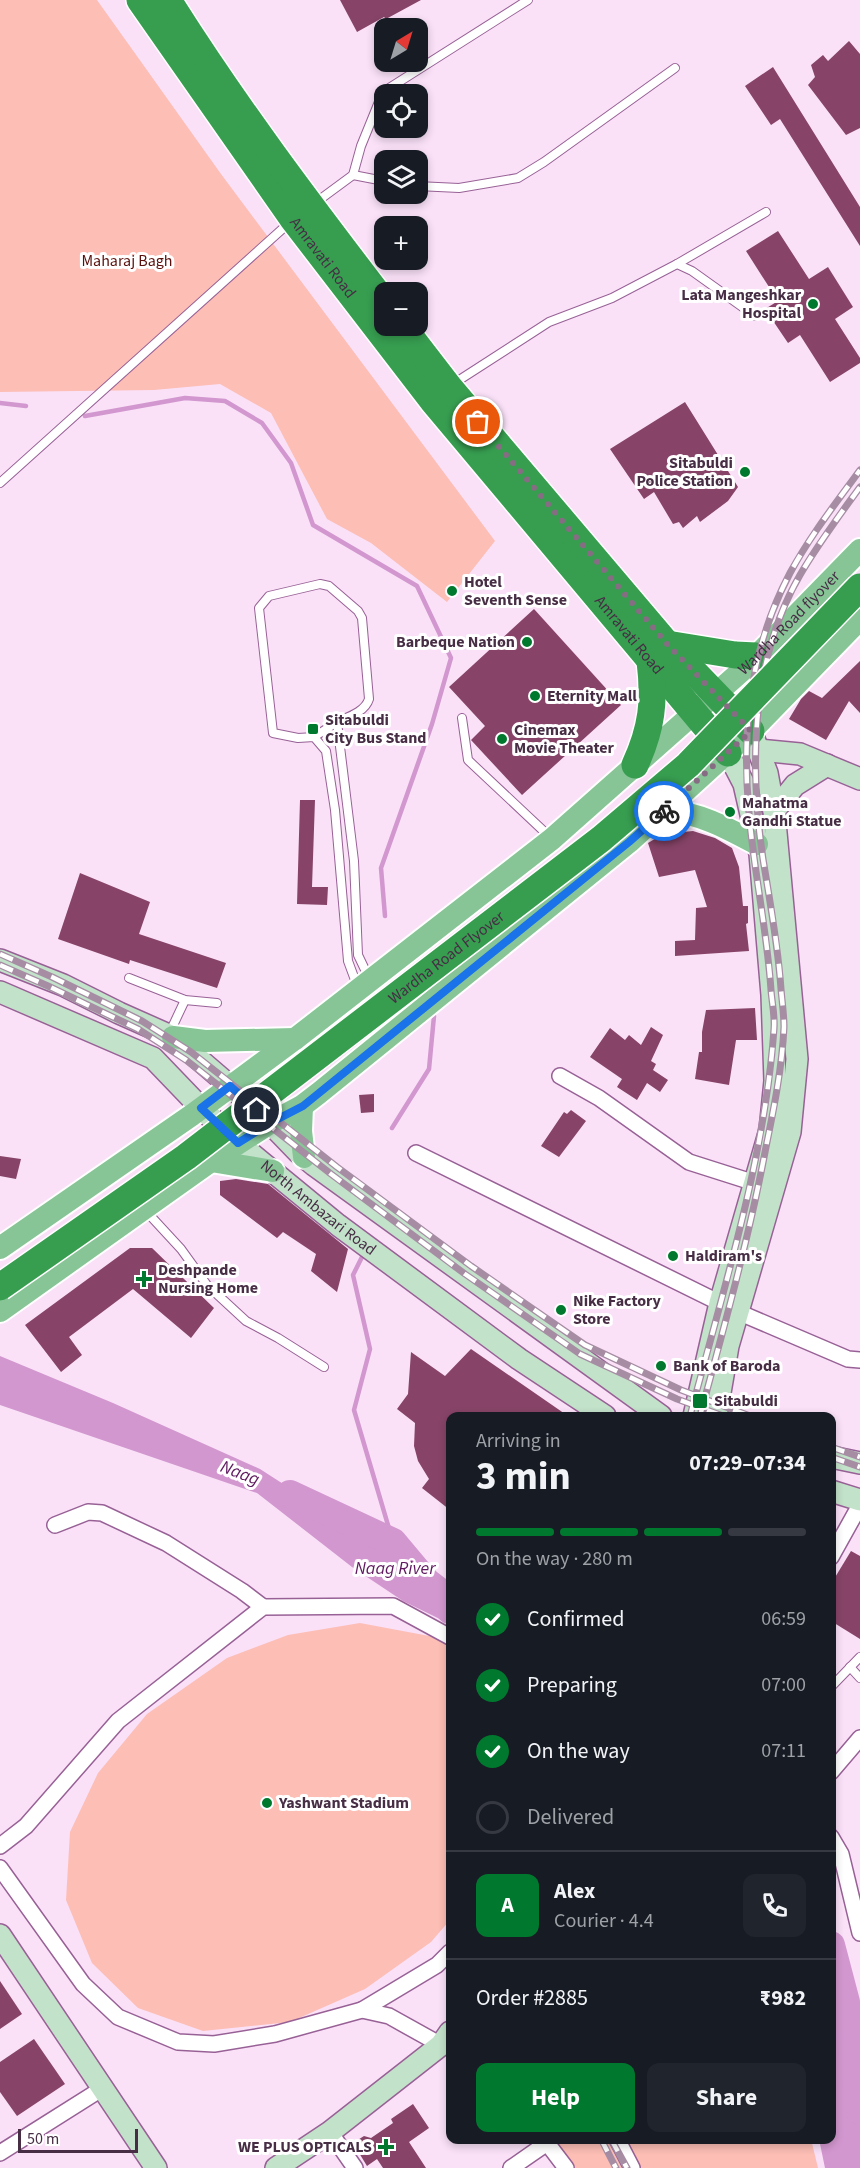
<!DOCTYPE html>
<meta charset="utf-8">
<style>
:root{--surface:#171b24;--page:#20242c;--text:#f1f3f6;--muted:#9ea1a6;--line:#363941;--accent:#00782e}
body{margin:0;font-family:"Source Sans 3",sans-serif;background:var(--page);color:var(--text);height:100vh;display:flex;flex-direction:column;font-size:22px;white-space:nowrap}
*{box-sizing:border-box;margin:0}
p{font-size:20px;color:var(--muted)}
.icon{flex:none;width:33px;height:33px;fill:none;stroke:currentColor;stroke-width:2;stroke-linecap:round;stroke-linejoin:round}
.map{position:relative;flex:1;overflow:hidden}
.panel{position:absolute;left:446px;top:1412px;width:390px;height:732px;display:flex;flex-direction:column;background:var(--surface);border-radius:12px;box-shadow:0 3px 9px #0003}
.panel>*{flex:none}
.needle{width:39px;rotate:38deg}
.buttons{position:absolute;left:374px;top:18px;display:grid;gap:12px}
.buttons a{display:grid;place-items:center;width:54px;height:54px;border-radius:12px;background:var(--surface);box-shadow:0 3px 9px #0003;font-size:30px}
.scale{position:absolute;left:18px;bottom:15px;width:120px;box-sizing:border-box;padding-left:6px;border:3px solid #472e45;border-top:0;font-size:16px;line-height:21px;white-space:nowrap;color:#472e45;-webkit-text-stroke:4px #fff;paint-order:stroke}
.pin{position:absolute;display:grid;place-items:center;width:51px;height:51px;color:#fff;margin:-26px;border:3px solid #fff;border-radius:50%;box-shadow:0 2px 6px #0007}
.courier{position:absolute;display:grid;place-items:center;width:60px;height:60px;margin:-30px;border:4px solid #1a73e8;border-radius:50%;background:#fff;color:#222;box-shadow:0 2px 8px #0007}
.headline em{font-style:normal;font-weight:700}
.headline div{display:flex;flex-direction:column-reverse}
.headline{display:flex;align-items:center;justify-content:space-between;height:102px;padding:0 30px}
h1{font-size:39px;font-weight:700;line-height:45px}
.bar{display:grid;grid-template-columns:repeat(4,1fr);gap:9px 6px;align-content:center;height:72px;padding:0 30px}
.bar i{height:8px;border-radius:4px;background:var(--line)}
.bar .active{background:var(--accent)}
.bar p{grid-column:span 4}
.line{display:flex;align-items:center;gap:15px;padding:0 30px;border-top:2px solid var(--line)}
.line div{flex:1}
.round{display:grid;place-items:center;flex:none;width:63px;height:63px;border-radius:12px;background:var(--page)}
ol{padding:0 30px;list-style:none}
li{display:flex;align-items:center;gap:18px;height:66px}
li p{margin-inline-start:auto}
li .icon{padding:6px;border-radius:50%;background:var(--accent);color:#fff;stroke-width:4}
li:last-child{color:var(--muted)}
li i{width:33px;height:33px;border:3px solid var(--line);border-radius:50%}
.primary-button{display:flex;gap:12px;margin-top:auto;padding:12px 30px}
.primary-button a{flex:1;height:69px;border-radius:12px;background:var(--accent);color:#fff;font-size:24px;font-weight:700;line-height:69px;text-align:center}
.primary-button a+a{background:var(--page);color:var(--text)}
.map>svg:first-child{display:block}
.green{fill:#fcbeb5}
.water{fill:#d297cf}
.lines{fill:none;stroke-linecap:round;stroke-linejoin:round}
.stream{stroke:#d297cf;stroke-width:4.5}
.river{stroke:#d297cf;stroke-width:28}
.building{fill:#874468}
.lane-casing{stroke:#986196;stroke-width:10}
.street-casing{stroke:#986196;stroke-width:18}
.secondary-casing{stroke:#986196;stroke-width:24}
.primary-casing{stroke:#fff;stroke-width:26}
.highway-casing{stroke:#fff;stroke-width:30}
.lane{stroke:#fff;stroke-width:8}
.street{stroke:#fff;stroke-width:15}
.secondary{stroke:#c3e2ca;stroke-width:21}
.primary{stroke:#87c596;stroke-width:22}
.highway{stroke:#379e50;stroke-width:27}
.rail-casing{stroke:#a68da4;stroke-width:7}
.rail{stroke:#fff;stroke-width:4.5;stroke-dasharray:14;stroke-linecap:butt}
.highway-bridge-casing{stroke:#fff;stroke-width:30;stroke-linecap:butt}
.highway-bridge{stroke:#379e50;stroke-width:27}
.done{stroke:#866d84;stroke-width:6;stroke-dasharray:0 10.8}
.route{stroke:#1a73e8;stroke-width:8}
.poi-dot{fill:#00782e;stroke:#fff;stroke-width:2}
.labels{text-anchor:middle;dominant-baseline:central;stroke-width:6;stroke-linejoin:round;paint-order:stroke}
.street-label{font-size:16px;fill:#472e45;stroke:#fff}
.park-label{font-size:16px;fill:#5a110d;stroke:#fff}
.poi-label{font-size:16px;font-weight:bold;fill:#472e45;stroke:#fff;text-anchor:start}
.water-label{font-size:18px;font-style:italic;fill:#5f1a5f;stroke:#fff}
</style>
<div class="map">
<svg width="860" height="2168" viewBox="0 0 860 2168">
<rect width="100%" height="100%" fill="#fae1f8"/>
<!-- green -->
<g class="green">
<path d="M0,0H97L221,174L495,541L447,602L371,543L327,519L271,413L220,384L154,390L0,392Z"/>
<path d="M360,1623L440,1638L450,1645V1920L431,1942L365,1989L290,2022L203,2031L138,2008L92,1963L66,1900L70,1832L98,1773L147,1714L227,1658L288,1635Z"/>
<path d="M554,2139H811L818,2168H574Z"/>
</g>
<!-- water -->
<g class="water">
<path d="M0,1356L113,1403L260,1469L336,1518L399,1543L450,1582V1624L403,1601L352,1567L257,1493L0,1405Z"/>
<path d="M831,1968L860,2071V2168H825L819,2139H831Z"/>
</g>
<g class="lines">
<!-- stream -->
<g class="stream">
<path d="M0,403L26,406"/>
<path d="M85,416L185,398L225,401L262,423L291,463L313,525L417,586L451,658L432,724L381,868L385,916"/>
<path d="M392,1128L429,1069L434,1016"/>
<path d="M364,1253L353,1275L370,1349L354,1410L393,1542"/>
</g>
<!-- river -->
<g class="river">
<path d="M290,1494L393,1542L450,1610"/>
<path d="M831,1945L846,2002L860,2111"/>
</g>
</g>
<!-- building -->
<g class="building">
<path d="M340,0H421L386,19L384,17L357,32Z"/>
<path d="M849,41L860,54V128L846,135L808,85L815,77L811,65L823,55L828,61Z"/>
<path d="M773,67L860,207V246L780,119L771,125L745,86Z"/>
<path d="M778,231L809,279L828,267L853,307L835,319L860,358V363L830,382L800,335L788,343L765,309L778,301L746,251Z"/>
<path d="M685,402L738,487L728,501L700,522L697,516L683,528L679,522L673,524L654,492L644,499L610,449Z"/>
<path d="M534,609L621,705L522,795L471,740L485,726L449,687Z"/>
<path d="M860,661V713L849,701L826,740L789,719L801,699L809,691L822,698Z"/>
<path d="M300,800H315L312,887H328L327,905L297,904Z"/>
<path d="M693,831L715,838L732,848L739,867L743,906H748V923L746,924L749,951L675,956V941L695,940L696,908L707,907L695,870L659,877L648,843L663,834Z"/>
<path d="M80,873L150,902L139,934L226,963L217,988L130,960L129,964L58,939Z"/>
<path d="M755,1008L757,1040H736L729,1085L695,1079L699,1052H702V1032L706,1010Z"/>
<path d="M651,1027L663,1035L651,1061L656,1064L653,1070L668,1080L660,1092L647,1083L637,1100L617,1087L622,1079L590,1057L610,1028L625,1040L629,1035L641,1045Z"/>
<path d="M374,1094V1112L361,1113L359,1095Z"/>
<path d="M571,1110L586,1121L559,1157L541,1146L564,1112L567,1114Z"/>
<path d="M0,1156L21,1159L16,1179L0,1176Z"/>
<path d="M236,1179L268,1184L348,1249L337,1292L311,1271L316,1254L283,1232L277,1238L220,1195V1181Z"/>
<path d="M130,1248H152L214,1308L191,1338L133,1289L69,1337L82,1355L61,1372L25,1325Z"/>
<path d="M471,1349L568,1416H450V1510L422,1488L429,1479L418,1461L414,1446L415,1423L397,1409L408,1394L411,1352L445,1376Z"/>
<path d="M851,1551L860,1556V1639L831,1621V1584Z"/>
<path d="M0,1981L22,2014L0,2029Z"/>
<path d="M34,2039L65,2084L17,2116L0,2092V2062Z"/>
<path d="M413,2104L429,2128L409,2142L426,2168H383L377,2159L367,2166L353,2143L364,2136L371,2138L393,2123L391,2119Z"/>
</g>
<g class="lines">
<!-- lane casing -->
<g class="lane-casing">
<g id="lane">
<path d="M353,175L384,181"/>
<path d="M417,186L459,188L518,178L544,162L675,68"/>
<path d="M315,203L353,175L361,146L383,92L528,0"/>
<path d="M677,264L766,212"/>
<path d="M453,384L549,322L612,298L677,264L692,271L755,316"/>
<path d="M0,483L289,223"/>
<path d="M462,718L468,760L551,838"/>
<path d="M314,737L337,722"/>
<path d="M129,978L185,1000L217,1003"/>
<path d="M358,988L348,961L335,810L326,751L314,737L298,738L273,733L259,608L269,596L320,584L329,586L358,611L362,618L369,699C365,712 348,717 337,722L354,861L358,955L369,978"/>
<path d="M169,1034L185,1000"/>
<path d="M145,1210L181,1249L207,1285L246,1321L278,1338L324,1367"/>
<path d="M850,1667L860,1678"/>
<path d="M831,1687L860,1657"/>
</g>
</g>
<!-- street casing -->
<g class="street-casing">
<g id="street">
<path d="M560,1076L599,1098L689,1162L755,1183"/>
<path d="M416,1153L720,1303"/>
<path d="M738,1312L848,1359L860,1360"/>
<path d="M55,1525L88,1512L102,1513L166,1543L242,1591L263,1607"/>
<path d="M831,1557L860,1505"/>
<path d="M831,1772L860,1738"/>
<path d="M831,1837L841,1854L860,1933"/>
<path d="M0,1846L26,1826L118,1721L263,1607L393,1606L450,1637"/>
<path d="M0,1868L83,1984L118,2017L178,2042L214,2044L275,2034L362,2010L389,2016L441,2045"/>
<path d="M362,2010L437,1965L450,1952"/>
<path d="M330,2132L355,2168"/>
<path d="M544,2139L566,2168"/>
<path d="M617,2139L632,2168"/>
<path d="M0,2153L103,2088"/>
<path d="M511,2168L547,2143"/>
</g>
</g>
<!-- secondary casing -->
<g class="secondary-casing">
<g id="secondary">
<path d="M759,750L800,754L860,779"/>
<path d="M774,811L795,785L827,765"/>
<path d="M0,960L63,985L119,1013L173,1037L230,1086L270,1123L298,1152L314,1165L661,1416"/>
<path id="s1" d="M0,992L153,1058L201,1108L238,1143L338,1225L519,1359L605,1416"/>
<path d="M694,1416L720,1303L770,1130L775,1081L772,995L760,854L744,784L728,753"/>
<path d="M716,1416L728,1346L790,1132L797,1059L774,811L767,773L751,731"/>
<path d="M831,1457L860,1463"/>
<path d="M831,1491L860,1500"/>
<path d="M0,1935L156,2168"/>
<path d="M276,2168L330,2132L441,2045L450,2032"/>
</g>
</g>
<!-- primary casing -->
<g class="primary-casing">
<g id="primary">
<path d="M665,810C700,813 727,828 757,844"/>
<path d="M173,1037L205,1041L295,1039"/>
<path d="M302,1106L301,1131L304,1157"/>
<path d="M211,1161L273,1171"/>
<path id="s2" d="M0,1248L192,1115L295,1039L552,839L746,667L860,550"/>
<path d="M0,1311L211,1161L270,1123L302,1106L319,1093L629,842L751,731L860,619"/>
</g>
</g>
<!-- highway casing -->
<g class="highway-casing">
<g id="highway">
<path id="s3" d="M140,0L293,219L433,401L728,753"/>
<path d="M168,0C234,105 309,204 384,302"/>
<path d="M402,326L449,387L667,644L751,731"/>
<path d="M667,644L735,655L756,656"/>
<path d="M635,765C652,728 655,701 650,661"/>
</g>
</g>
<!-- lane -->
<use href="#lane" class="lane"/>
<!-- street -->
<use href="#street" class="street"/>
<!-- secondary -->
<use href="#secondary" class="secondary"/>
<!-- primary -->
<use href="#primary" class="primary"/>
<!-- highway -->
<use href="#highway" class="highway"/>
<!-- rail casing -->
<g class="rail-casing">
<g id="rail">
<path d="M0,954L52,977L142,1021L191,1052L337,1167L471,1266L585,1345L681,1390L750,1416"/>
<path d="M0,965L48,986L138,1029L186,1060L331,1174L465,1274L580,1354L677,1399L723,1416"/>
<path d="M690,1416C723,1291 765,1158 774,1029C775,1016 772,1003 771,990C768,945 760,902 754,857C740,758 742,664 790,573C810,536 836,503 860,470"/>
<path d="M700,1416C724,1327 749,1238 766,1147C774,1108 782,1068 784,1027C784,1015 782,1001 781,989C778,945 770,902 763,859C749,764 751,660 800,575C818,544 839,516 860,487"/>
<path d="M831,1447L860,1457"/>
<path d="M831,1457L860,1467"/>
<path d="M601,2139L616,2168"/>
<path d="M611,2139L627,2168"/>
</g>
</g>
<!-- rail -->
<use href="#rail" class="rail"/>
<!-- highway-bridge casing -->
<g class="highway-bridge-casing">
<g id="highway-bridge">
<path id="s4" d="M0,1287L186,1157L601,839L688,765L860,587"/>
</g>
</g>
<!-- highway-bridge -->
<use href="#highway-bridge" class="highway-bridge"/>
</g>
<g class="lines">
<!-- done -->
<path class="done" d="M478,422L667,644L751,731L664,811"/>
<!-- route -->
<path class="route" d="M257,1110L230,1086L201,1108L238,1143L270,1123L303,1106L629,842L664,811"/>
</g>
<!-- markers -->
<g class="poi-dot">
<circle cx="813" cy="304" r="6"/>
<circle cx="745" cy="472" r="6"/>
<circle cx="452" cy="591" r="6"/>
<circle cx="527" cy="642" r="6"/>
<circle cx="535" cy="696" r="6"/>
<rect x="307" y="723" width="12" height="12" rx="3"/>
<circle cx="502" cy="739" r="6"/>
<circle cx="730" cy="812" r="6"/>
<circle cx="673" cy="1256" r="6"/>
<path d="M141 1270h6v6h6v6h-6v6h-6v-6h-6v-6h6z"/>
<circle cx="561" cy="1310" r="6"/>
<circle cx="661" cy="1366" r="6"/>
<rect x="692" y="1393" width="16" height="16" rx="3"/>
<circle cx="267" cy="1803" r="6"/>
<path d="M383 2138h6v6h6v6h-6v6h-6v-6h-6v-6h6z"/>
</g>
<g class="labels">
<!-- street labels -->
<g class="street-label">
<text stroke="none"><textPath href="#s3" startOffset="316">Amravati Road</textPath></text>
<text stroke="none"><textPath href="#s2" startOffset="1008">Wardha Road flyover</textPath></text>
<text stroke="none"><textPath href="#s3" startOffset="802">Amravati Road</textPath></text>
<text stroke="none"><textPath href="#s4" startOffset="555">Wardha Road Flyover</textPath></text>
<text stroke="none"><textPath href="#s1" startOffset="390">North Ambazari Road</textPath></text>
</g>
<!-- park labels -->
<g class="park-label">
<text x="127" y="261">Maharaj Bagh</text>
</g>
<!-- poi labels -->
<g class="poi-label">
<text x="801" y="295" text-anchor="end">Lata Mangeshkar<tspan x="801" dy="18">Hospital</tspan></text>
<text x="733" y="463" text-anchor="end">Sitabuldi<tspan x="733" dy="18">Police Station</tspan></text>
<text x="464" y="582">Hotel<tspan x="464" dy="18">Seventh Sense</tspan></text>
<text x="515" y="642" text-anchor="end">Barbeque Nation</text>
<text x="547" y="696">Eternity Mall</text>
<text x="325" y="720">Sitabuldi<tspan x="325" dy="18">City Bus Stand</tspan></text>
<text x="514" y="730">Cinemax<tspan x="514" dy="18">Movie Theater</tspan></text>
<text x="742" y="803">Mahatma<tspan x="742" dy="18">Gandhi Statue</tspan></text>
<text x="685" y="1256">Haldiram's</text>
<text x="158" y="1270">Deshpande<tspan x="158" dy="18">Nursing Home</tspan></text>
<text x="573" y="1301">Nike Factory<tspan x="573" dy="18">Store</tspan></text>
<text x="673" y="1366">Bank of Baroda</text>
<text x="714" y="1401">Sitabuldi</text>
<text x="279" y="1803">Yashwant Stadium</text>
<text x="372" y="2147" text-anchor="end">WE PLUS OPTICALS</text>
</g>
<!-- water labels -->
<g class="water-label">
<text transform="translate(240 1473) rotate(21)">Naag</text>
<text x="395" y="1568">Naag River</text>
</g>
</g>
</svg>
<div class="buttons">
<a><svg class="needle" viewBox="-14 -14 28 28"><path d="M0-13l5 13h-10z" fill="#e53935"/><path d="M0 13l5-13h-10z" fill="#9ea1a6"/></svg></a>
<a><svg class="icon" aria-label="locate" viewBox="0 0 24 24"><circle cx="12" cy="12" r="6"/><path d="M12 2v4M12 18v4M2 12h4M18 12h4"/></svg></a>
<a><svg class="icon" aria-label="layers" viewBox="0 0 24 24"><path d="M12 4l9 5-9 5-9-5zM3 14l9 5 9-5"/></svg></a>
<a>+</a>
<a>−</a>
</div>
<div class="scale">50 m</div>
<div class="pin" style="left:478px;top:422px;background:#ea580c"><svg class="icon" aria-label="bag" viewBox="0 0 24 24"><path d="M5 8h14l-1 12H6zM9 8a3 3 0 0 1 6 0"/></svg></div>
<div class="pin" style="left:257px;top:1110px;background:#1f2937"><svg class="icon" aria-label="home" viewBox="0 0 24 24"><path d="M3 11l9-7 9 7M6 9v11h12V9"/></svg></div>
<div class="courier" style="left:664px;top:811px"><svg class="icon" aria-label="bike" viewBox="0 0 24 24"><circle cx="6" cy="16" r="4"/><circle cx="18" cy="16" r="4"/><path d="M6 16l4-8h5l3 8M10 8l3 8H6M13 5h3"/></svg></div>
<section class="panel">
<div class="headline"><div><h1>3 min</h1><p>Arriving in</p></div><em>07:29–07:34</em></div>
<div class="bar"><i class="active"></i><i class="active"></i><i class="active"></i><i></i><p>On the way · 280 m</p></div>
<ol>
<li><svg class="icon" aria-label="check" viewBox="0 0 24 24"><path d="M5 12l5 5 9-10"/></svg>Confirmed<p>06:59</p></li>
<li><svg class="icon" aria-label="check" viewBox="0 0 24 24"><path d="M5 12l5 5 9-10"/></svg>Preparing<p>07:00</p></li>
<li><svg class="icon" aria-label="check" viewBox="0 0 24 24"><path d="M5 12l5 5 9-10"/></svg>On the way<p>07:11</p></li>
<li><i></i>Delivered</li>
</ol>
<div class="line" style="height:108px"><b class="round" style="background:var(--accent);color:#fff">A</b><div><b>Alex</b><p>Courier · 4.4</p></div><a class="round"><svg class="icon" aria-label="phone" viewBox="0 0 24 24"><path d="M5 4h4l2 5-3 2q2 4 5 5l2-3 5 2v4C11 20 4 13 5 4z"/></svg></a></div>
<div class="line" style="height:78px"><div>Order #2885</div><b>₹982</b></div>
<div class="primary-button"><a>Help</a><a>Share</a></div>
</section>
</div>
